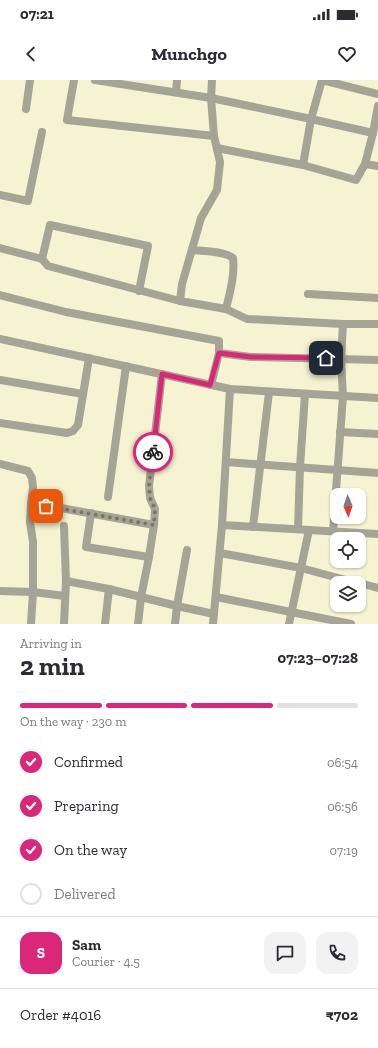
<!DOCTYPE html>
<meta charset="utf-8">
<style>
:root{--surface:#fff;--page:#f2f2f3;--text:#2b2b33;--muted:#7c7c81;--line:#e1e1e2;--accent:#db2777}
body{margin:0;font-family:"Zilla Slab",serif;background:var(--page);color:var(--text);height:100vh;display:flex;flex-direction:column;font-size:15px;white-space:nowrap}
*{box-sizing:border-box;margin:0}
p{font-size:13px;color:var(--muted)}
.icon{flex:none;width:22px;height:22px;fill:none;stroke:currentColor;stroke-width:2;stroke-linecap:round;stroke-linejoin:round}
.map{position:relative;height:544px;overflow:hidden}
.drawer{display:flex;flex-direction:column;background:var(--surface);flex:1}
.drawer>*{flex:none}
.needle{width:26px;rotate:178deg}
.tools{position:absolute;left:330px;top:408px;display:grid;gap:8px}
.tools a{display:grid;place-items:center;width:36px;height:36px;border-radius:8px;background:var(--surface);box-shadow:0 1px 3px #0004;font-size:20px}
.pin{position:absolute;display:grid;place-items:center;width:34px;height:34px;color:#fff;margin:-17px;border-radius:8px;box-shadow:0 2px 6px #0006}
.courier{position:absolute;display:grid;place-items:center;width:40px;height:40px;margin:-20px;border:3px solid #db2777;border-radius:50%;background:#fff;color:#222;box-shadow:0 1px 5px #0007}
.overview em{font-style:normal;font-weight:800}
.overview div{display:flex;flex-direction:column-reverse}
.overview{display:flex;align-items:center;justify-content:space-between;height:68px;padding:0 20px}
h1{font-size:26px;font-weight:800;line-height:30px}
.bar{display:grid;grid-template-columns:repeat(4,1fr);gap:6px 4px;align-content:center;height:48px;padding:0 20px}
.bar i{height:5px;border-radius:3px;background:var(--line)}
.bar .on{background:var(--accent)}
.bar p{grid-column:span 4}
.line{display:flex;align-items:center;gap:10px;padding:0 20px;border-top:1px solid var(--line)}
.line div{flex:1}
.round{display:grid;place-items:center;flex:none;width:42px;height:42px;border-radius:12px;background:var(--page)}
ol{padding:0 20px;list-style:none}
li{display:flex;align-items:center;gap:12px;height:44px}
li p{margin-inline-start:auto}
li .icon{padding:4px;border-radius:50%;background:var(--accent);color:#fff;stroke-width:4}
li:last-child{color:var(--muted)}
li i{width:22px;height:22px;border:2px solid var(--line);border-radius:50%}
.status{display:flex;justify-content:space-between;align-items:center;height:28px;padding:0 20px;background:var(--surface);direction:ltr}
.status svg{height:11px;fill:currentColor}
header{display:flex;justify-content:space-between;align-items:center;height:52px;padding:0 20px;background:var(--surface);font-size:18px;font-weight:800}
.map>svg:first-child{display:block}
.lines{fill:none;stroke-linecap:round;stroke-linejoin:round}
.street{stroke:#a5a496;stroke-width:8}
.done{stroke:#797864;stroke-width:4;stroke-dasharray:0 7.2}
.route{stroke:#db2777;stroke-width:5}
</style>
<div class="status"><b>07:21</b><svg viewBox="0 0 49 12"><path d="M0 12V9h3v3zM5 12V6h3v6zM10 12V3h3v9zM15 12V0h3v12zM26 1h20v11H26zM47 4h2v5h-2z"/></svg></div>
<header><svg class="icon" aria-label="back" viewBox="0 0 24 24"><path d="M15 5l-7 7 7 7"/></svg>Munchgo<svg class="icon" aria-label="heart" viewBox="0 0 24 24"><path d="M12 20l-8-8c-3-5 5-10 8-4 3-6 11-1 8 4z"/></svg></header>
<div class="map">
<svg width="378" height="544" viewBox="0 0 378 544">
<rect width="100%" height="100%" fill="#f5f3d2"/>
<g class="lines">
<!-- street -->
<g class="street">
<path d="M74,0L67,40L214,56L220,82L217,110L201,138L182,204L180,221L226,229L247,239L343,244"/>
<path d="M95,0L211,18L311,39L303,85"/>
<path d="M212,0L211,18L214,56"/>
<path d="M322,0L311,39L373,53"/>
<path d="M322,0L378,14"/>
<path d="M176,12L177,0"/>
<path d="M26,29L30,0"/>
<path d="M217,68L303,85L356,100L365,84L378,86"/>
<path d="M365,84L373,53L378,26"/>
<path d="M0,115L28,121L42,52"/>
<path d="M0,168L42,179"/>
<path d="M192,170C203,171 225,171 233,178C235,195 230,212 226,229"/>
<path d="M139,211L148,166L50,145L42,179L48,186L180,221"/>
<path d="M308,214L378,218"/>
<path d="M0,215L66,232L219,261V273"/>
<path d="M0,259L230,309"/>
<path d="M0,300L83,314"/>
<path d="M211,305L219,273L251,277L378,280"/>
<path d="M0,343L67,353L73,351L78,345L89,278"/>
<path d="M340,352L378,354"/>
<path d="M226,382L378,393"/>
<path d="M0,384L28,391L32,398L33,407L31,424L30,442L33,462V512L31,544"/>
<path d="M108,417L126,286"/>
<path d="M31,424L61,428L154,445"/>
<path d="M91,433L86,467L149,477L141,517L138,544"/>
<path d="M222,445L230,309L378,318"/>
<path d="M64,446L66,501"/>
<path d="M253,447L269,312"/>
<path d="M298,449L300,387L305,314"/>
<path d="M309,450L378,454"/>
<path d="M333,451L343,316L341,279L343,244H378"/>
<path d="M220,473L301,488L357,503"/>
<path d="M149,477L154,445L155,429L150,418L149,406L162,294"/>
<path d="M359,503L378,508"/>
<path d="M0,511L33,512L65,516"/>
<path d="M216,517L351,544"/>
<path d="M64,544L66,501L109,509L177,526L214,534"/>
<path d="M105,544L109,509"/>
<path d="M175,544L177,526L187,470"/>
<path d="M213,544L222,445L309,450L289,544"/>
</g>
</g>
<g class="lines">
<!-- done -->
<path class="done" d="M46,426L154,445L155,429L150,418L149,406L153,372"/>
<!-- route -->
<path class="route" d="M153,372L162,294L210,305L219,273L251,277L326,278"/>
</g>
</svg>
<div class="tools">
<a><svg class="needle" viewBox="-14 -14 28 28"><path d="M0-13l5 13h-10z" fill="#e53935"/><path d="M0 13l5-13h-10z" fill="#7c7c81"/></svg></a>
<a><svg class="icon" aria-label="locate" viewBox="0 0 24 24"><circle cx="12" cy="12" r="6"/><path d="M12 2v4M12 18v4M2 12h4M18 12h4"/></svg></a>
<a><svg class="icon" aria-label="layers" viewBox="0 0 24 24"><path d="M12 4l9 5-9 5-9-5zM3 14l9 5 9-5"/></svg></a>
</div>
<div class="pin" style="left:46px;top:426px;background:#ea580c"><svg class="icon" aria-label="bag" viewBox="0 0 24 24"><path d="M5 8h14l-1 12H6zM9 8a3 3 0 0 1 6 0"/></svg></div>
<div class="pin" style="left:326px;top:278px;background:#1f2937"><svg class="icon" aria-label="home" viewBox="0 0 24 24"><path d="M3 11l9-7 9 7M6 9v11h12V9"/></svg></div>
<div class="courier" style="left:153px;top:372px"><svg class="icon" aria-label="bike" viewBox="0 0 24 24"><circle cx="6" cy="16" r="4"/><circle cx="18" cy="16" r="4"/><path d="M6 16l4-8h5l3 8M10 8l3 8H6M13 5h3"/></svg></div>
</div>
<section class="drawer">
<div class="overview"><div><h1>2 min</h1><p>Arriving in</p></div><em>07:23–07:28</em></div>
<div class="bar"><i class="on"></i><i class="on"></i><i class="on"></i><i></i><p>On the way · 230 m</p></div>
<ol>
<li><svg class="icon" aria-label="check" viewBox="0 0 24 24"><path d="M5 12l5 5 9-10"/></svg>Confirmed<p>06:54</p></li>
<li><svg class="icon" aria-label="check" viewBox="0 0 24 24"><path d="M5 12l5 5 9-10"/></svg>Preparing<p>06:56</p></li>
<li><svg class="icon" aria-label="check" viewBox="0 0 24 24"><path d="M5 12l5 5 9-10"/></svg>On the way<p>07:19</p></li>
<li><i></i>Delivered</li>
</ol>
<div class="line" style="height:72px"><b class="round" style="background:var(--accent);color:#fff">S</b><div><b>Sam</b><p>Courier · 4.5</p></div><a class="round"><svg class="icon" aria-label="chat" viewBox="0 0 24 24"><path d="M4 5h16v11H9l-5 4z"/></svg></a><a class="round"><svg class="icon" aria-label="phone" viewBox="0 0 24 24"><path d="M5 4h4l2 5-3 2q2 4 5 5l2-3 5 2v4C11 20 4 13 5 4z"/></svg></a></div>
<div class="line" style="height:52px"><div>Order #4016</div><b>₹702</b></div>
</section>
